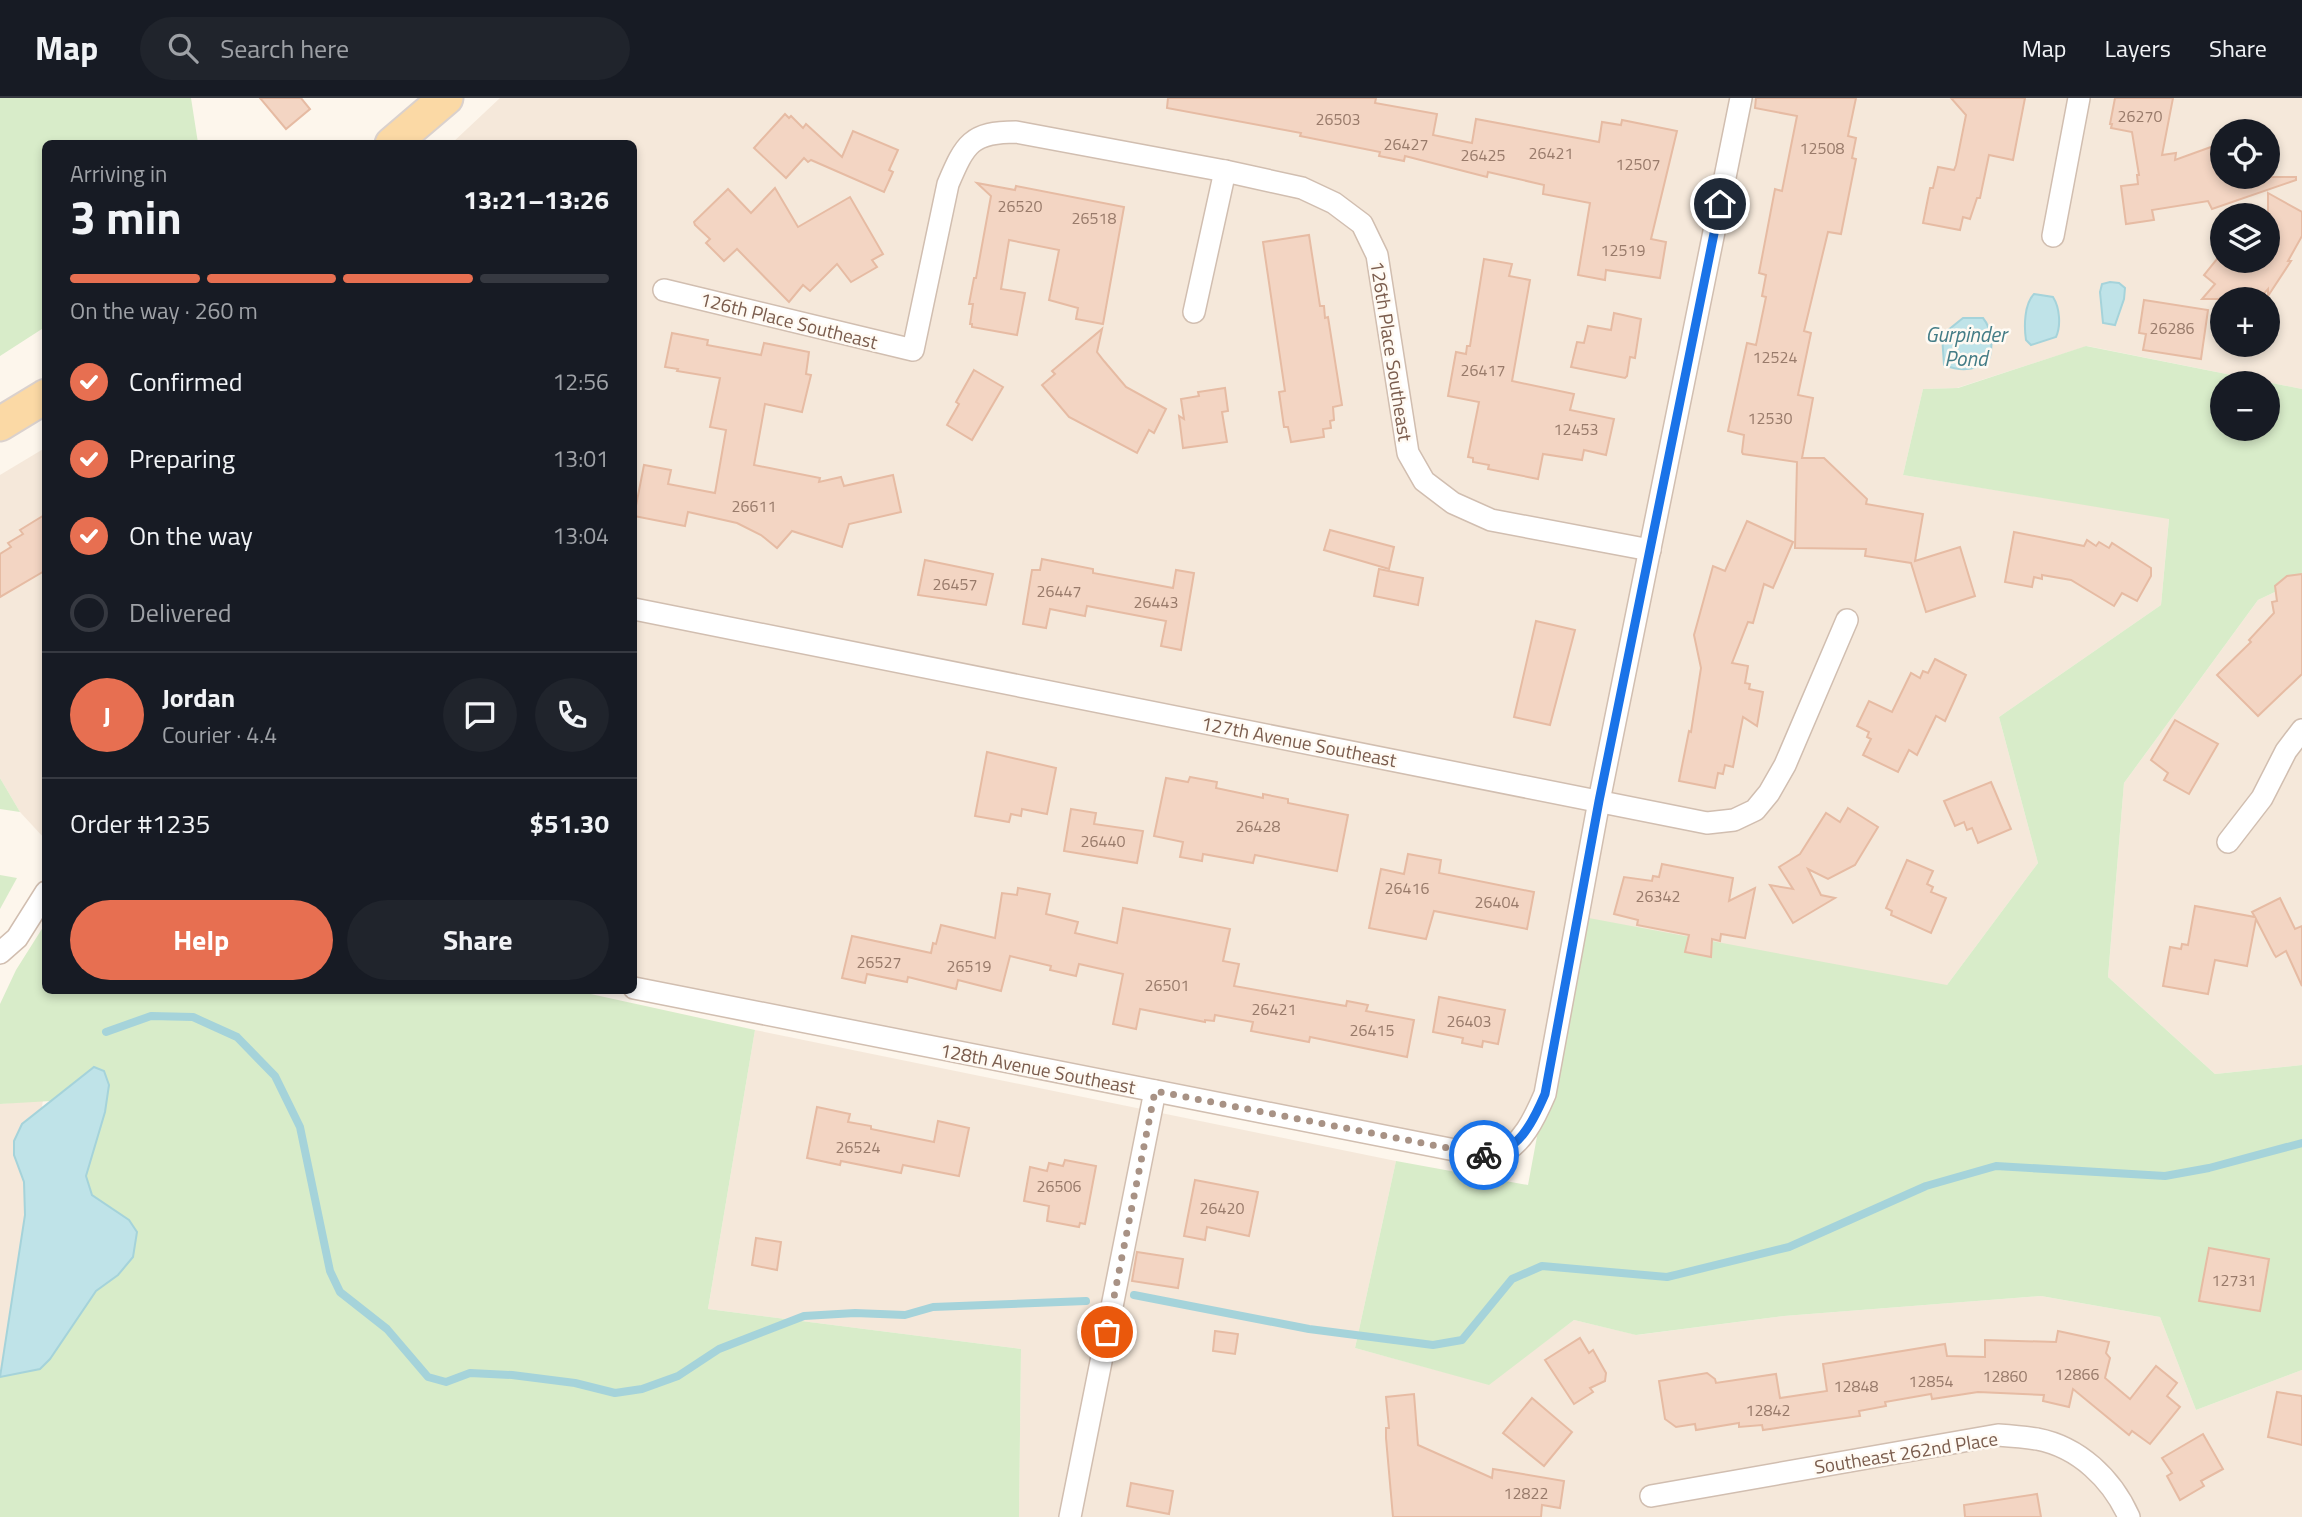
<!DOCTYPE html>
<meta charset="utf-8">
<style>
:root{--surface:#171b24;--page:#20242c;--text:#f1f3f6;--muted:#9ea1a6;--line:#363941;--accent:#e76f51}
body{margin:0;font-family:"Titillium Web",sans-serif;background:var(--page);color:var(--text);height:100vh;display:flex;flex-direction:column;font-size:26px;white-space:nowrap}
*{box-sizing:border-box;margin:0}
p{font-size:23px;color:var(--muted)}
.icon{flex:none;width:38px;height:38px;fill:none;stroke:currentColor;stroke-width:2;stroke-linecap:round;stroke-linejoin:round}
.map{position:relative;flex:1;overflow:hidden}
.side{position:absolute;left:42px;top:42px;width:595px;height:854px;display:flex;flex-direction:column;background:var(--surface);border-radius:10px;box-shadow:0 4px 10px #0003}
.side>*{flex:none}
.tools{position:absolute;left:2210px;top:21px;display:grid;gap:14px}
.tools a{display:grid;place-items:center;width:70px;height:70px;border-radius:50%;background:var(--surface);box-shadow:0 4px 10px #0003;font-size:35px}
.pin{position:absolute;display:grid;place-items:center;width:60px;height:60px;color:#fff;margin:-30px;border:4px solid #fff;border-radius:50%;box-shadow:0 2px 7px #0007}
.courier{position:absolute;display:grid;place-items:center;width:70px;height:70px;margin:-35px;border:5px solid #1a73e8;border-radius:50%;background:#fff;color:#222;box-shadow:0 2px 9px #0007}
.overview em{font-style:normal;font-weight:700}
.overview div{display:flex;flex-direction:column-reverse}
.overview{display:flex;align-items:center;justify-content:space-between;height:119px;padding:0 28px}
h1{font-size:46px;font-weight:700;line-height:52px}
.bar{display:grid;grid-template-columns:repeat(4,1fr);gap:10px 7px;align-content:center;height:84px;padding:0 28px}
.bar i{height:9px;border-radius:5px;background:var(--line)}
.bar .active{background:var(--accent)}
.bar p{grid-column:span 4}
.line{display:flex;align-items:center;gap:18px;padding:0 28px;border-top:2px solid var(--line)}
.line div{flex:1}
.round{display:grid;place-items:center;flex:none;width:74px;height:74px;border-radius:37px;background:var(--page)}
ol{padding:0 28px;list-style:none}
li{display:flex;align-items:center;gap:21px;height:77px}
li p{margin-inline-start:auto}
li .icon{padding:7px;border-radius:50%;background:var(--accent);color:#fff;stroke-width:4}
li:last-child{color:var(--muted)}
li i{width:38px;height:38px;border:4px solid var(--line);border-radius:50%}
.action{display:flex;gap:14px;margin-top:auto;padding:14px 28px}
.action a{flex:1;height:80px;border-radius:42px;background:var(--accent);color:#fff;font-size:28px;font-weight:700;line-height:80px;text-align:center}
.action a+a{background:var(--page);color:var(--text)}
header{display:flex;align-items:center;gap:42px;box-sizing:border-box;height:98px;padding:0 35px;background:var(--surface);border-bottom:2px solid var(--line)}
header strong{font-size:33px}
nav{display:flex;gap:38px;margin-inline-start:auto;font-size:24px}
.search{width:490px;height:63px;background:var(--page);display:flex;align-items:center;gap:18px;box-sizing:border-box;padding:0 24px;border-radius:38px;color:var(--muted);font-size:26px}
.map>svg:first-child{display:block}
.residential{fill:#f5e8da;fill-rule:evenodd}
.green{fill:#d8ecc9;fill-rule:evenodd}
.water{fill:#bfe3e8;stroke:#a5d3da;stroke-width:2}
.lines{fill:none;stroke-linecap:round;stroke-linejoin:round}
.stream{stroke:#a5d3da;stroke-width:8}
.building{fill:#f3d5c3;stroke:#e6bba3;stroke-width:2}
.street-casing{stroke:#d1beb0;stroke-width:24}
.primary-casing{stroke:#dad1cd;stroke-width:37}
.street{stroke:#fff;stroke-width:21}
.primary{stroke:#fbd9a5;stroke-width:33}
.done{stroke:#a89285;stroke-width:7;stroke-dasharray:0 12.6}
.route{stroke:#1a73e8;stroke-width:9}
.labels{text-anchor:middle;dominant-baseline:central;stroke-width:5;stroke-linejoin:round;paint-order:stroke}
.number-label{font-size:16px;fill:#987a6a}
.street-label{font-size:19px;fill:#7a5c4d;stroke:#fffaf3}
.water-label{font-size:21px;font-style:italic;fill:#437c86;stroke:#fffaf3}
</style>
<header>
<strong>Map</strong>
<div class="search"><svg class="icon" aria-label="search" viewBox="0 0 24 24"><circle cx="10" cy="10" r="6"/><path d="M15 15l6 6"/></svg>Search here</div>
<nav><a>Map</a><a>Layers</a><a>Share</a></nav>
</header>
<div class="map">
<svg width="2302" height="1419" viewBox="0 0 2302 1419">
<rect width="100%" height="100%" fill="#fdf6ec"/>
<!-- residential -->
<g class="residential">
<path d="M500,0H2302V291L2087,248L1957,290L1923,291L1903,377L2169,420L2161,507L1999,619L2038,765L1947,887L1534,1021L1499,1056L634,888V46H451ZM2222,33H2268V79H2222ZM2222,117H2268V163H2222ZM2222,201H2268V247H2222Z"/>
<path d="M45,350V741L20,714L0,680V377Z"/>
<path d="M2302,481V967L2215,976L2108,879L2124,685L2258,502Z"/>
<path d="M755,932L1396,1063L1355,1250L1488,1286L1574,1222L1637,1237L1784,1218L2041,1198L2160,1219L2196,1312L2302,1272V1419H1019L1021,1251L708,1211Z"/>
<path d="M43,1002L25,1117L0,1279V1006Z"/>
</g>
<!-- green -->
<g class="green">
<path d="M0,0H191L198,45L46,46L45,229L0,258Z"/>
<path d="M2086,248L2302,291V481L2258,502L2124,685L2108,879L2215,976L2302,967V1272L2196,1312L2160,1219L2041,1198L1784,1218L1636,1237L1574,1222L1489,1287L1355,1250L1396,1063L1528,1087L1578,818L1947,887L2038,765L1999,619L2161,507L2169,421L1903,377L1923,291L1958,290ZM2222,285H2268V331H2222Z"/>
<path d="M0,680L20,714L0,711Z"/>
<path d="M0,777L17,780L0,811Z"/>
<path d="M45,826L46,892L577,893L755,932L708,1211L1021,1251L1019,1419H0V1279L40,1271L50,1261L96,1193L118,1177L129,1122L92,1097L86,1078L105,1014L94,969L51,1003L0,1006V906L16,872Z"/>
</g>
<!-- water -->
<g class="water">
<path d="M2110,184L2119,185L2125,190L2124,201L2115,227L2103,225L2100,194L2102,186Z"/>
<path d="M2034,196L2053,199C2060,210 2061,228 2056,239L2031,247L2026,242C2024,229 2024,206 2034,196Z"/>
<path d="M1963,220H1983C1992,231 1994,250 1988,264C1972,272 1962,274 1944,267L1942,237Z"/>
<path d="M94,969L104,973L109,987L105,1014L86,1078L92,1097L129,1122L137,1134L133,1159L118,1177L96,1193L50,1261L40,1271L0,1279L25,1117L24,1084L14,1057V1043L22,1026Z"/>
</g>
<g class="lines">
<!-- stream -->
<g class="stream">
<path d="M106,934L151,918L193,919L237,939L275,978L300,1029L330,1173L340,1194L387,1231L428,1279L446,1284L470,1275L512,1277L575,1285L615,1295L642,1291L678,1278L719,1251L804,1218L855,1215L905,1217L933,1209L1086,1203"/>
<path d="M1134,1197L1309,1231L1433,1247L1462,1242L1512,1181L1542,1168L1667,1179L1789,1149L1926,1088L1996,1068L2165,1078L2209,1070L2302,1045"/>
</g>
</g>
<!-- building -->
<g class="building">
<path d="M260,0H301L310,11L286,31Z"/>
<path d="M1168,0H1376L1375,5L1437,16L1433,37L1472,45L1476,21L1599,44L1602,24L1621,27L1622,22L1677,33L1651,141L1666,144L1660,180L1606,172L1605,182L1578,177L1590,105L1543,96L1544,87L1488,74L1487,79L1405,58L1404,63L1379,58L1380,54L1300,38L1301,35L1167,10Z"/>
<path d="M1756,0H1856L1848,38L1856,40L1852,60L1856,61L1841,136L1828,134L1804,233L1811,235L1798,297L1813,300L1802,360H1824L1867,401L1866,406L1923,416L1915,463L1960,449L1975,498L1926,514L1911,465L1865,458L1866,451L1795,450L1797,364L1743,356L1742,354L1744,337L1728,333L1747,245L1756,247L1766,199L1762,198L1766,177L1759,175L1775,91L1782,93L1797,18L1755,10Z"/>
<path d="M1951,0H2025L2013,62L1989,57L1980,100H1977L1970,121L1963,119L1960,132L1923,125L1930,90H1933L1938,69L1954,72L1956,67L1966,17Z"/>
<path d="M2115,0H2173L2162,57L2176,55L2175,62L2222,45V79H2296V82L2212,111L2208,103L2152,112L2154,122L2126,126L2121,88L2138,86L2137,77H2139L2132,34L2111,30L2112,26H2110Z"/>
<path d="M785,16L789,20L791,18L803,30L806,26L842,59L853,33L898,52L889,72L893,74L884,94L811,62L808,64L804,60L786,80L754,50Z"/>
<path d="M977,85L1015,92L1016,88L1124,109L1103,226L1076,221L1078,210L1049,202L1059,152L1009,142L1001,191L1025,195L1017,237L972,229V226H970L973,206H969L974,180H976L991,98Z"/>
<path d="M775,90L798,129L850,99L883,156L872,162L877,169L851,184L837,166L810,193L803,187L789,204L737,151L724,163L706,145L710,141L695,127L694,124L728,91L751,115Z"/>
<path d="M2268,95L2302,114V138L2288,163H2291L2268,198V191L2259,201H2202L2215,186L2204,177L2221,156L2222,163H2268Z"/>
<path d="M1309,137L1320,208H1324L1325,220L1328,219L1342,307L1333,309L1334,322L1330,323L1331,330L1323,331L1324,339L1291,344L1288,329H1284L1279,294L1285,293L1263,144Z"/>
<path d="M1484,161L1512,166L1509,178L1530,182L1512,283L1574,296L1570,312L1614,321L1606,357L1584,352L1582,362L1543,356L1538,381L1488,371L1489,367L1473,364V360L1468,359L1479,304L1448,298L1456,254L1466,256L1467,248H1470Z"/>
<path d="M2144,202L2208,212L2201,261L2143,252L2146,236L2139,235Z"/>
<path d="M1614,215L1641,221L1635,260L1630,259L1627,278L1625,280L1571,269L1577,244L1584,245L1588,228L1611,232Z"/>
<path d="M1102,231L1097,254L1104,263L1126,289L1166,311L1154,335L1149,332L1137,355L1069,319L1042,287L1055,276L1052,273Z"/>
<path d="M672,235L708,242L707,247L761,257L764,245L809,254L806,276L811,277L802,314L765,306L754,367L820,380L819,384L841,379L844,388L893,377L901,414L849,426L842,449L792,433L777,450L761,437L737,425L688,414L685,428L634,418L644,367L671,372L668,386L715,395L726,332L710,329L720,280L677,273L678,271L665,269Z"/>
<path d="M974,272L1003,289L972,342L947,327L959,306L956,304Z"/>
<path d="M1225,290L1228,313L1222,314L1227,344L1183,350L1179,318L1184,321L1181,301L1199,298L1198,294Z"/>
<path d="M46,416V472L0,499V456L11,449L8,445L23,436L20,432Z"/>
<path d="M1747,423L1793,444L1773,490L1764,486L1753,525L1748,524L1732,565L1748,568L1745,585L1750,586L1749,591L1763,594L1757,628L1743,619L1733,669L1725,667L1723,676L1718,675L1715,690L1679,683L1689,633L1691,634L1701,570L1694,537L1713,468L1725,473Z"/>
<path d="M1330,432L1394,449L1389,471L1324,452Z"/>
<path d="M2014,434L2084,448L2087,442L2096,448L2099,444L2109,450L2112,445L2151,470V478L2137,503L2122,495L2114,508L2071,482L2042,477V481L2034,479L2032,489L2005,484Z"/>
<path d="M1042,461L1093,471V475L1173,490L1176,472L1194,475L1181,552L1161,548L1166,523L1087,508L1085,518L1050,511L1046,530L1023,526L1032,472H1040Z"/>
<path d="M925,462L993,476L986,507L918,497Z"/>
<path d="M1379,471L1423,480L1418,507L1374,498Z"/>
<path d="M2302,476V576L2258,618L2217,577L2251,544L2249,542L2274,515L2272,504L2277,503L2275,488L2287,478Z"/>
<path d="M1536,523L1575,532L1550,627L1514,619Z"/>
<path d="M1935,561L1966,577L1945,623L1936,618L1917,657L1909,652L1898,674L1863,657L1871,641L1867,639L1869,634L1857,628L1869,603L1892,614L1911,575L1920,580L1923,573L1928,575Z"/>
<path d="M2175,622L2218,646L2189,696L2164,682L2168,675L2151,662Z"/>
<path d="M987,654L1056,670L1047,716L1022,711L1021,718L1011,716L1009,724L975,718Z"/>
<path d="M1190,679L1217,684L1216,690L1263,700V696L1288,701V705L1348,717L1337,773L1255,757L1253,765L1203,756L1202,763L1180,759L1183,744L1154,738L1166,680L1188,684Z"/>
<path d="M1991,684L2011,731L1978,745L1972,730L1967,732L1964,724L1955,728L1944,703Z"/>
<path d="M1848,710L1878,729L1855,767L1828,781L1808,771L1821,797L1835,800L1793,825L1770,787L1793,791L1779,769L1800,756L1826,715L1840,724Z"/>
<path d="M1071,711L1096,715L1094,726L1143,733L1137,765L1064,753Z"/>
<path d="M1408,756L1441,762L1439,775L1534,794L1527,831L1434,813L1426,841L1369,830L1381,771L1404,776Z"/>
<path d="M1907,762L1933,773L1927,786L1933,789L1931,794L1946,800L1931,835L1891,817L1892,813L1886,810Z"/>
<path d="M1662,766L1733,780L1729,803L1755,790L1745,840L1721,836L1720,843L1712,841L1711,859L1685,854L1689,837L1637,827L1638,822L1614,816L1624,779L1652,783L1653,778L1659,779Z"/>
<path d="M1018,790L1050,796L1046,816L1078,824L1075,835L1117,845L1123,810L1230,831L1223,863L1239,866L1234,888L1346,908L1347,903L1368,907L1366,913L1414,922L1407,959L1310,939L1309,944L1251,933L1253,924L1215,917L1214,923L1205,922V924L1140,911L1136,931L1113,926L1123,876L1079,866L1076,878L1050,872L1051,868L1010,858L1001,893L958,882L956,891L908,879L907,884L867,876L865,885L842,880L852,838L931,855L933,845L936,846L941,827L995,840L1002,795L1017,797Z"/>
<path d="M2280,800L2295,831L2302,828V888L2286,853L2276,859L2274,856L2256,821L2247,868L2215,862L2208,896L2163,888L2170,849L2181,851L2182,846L2188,847L2195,808L2255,819L2252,814Z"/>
<path d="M1439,899L1505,912L1498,946L1483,943L1482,949L1462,945L1463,940L1433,934Z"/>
<path d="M817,1009L850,1016L848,1024L871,1028V1031L934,1044L938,1023L969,1030L959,1078L903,1067L901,1075L841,1063L840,1067L807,1060Z"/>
<path d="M1065,1062L1096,1068L1085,1126L1080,1125L1079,1129L1047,1123L1049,1108L1024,1103L1030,1069L1047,1073L1049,1065L1063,1068Z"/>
<path d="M1195,1082L1258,1094L1249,1138L1207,1129L1205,1142L1184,1138Z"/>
<path d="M756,1140L781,1144L777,1172L752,1167Z"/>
<path d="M2209,1150L2269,1161L2260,1213L2199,1203Z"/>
<path d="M1137,1154L1183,1161L1178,1190L1132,1183Z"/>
<path d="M1215,1233L1238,1236L1235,1256L1213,1253Z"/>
<path d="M2058,1233L2109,1244L2106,1255L2110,1260L2105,1280L2130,1301L2156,1268L2177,1285L2167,1298L2180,1309L2150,1346L2132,1333L2129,1337L2073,1291L2069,1309L2043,1303L2044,1297L1978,1294L1932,1301L1931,1296L1885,1304L1886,1308L1859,1313L1860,1318L1763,1332L1762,1327L1739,1329V1325L1696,1332L1695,1326L1676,1329L1665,1321L1659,1283L1707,1275L1715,1281L1716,1285L1776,1276L1780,1300L1827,1293L1823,1266L1945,1246L1947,1258L1985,1259V1242L2056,1244Z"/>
<path d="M1580,1240L1589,1255L1593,1252L1606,1275L1605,1283L1590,1290L1593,1294L1574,1306L1545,1262Z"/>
<path d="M2277,1294L2302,1298V1347L2268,1339Z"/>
<path d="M1414,1296L1418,1347L1492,1380L1493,1371L1564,1383L1560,1410L1542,1407L1541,1419H1393L1386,1340V1330H1389L1386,1299Z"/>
<path d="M1532,1300L1572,1334L1544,1368L1503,1335Z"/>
<path d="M2203,1336L2223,1371L2201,1383L2204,1388L2180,1402L2167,1378L2172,1375L2162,1360Z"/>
<path d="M1131,1385L1173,1393L1169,1416L1127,1408Z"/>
<path d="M2037,1396L2041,1419H1965L1964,1407Z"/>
</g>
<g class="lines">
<!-- street casing -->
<g class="street-casing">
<g id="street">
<path d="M2053,138L2079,0"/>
<path d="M664,192L913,252L948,86C965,46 971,34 1016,34L1225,73L1302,90L1334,105L1362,126L1377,157L1408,355L1424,383L1453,405L1491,422L1650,452"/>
<path d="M1194,214L1225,73"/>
<path d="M634,511L1707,725L1734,722L1755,712L1769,695L1785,667L1847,522"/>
<path d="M2228,744L2262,700L2286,653L2302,632"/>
<path d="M0,855L17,840L46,794"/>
<path d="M634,890L1480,1057C1485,1057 1492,1058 1497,1056C1521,1051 1536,1017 1545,996L1599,703L1741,0"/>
<path d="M1651,1398L1998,1337C2011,1338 2024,1339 2037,1341C2079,1349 2112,1381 2129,1419"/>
<path d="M1070,1419L1155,993"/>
</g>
</g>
<!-- primary casing -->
<g class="primary-casing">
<g id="primary">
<path d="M392,46L446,0"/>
<path d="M0,326L46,298"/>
</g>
</g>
<!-- street -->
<use href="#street" class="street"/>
<!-- primary -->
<use href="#primary" class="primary"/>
</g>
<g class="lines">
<!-- done -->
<path class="done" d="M1107,1234L1155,993L1484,1057"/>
<!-- route -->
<path class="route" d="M1484,1057C1518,1056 1533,1024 1545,996L1599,703L1720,106"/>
</g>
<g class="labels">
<!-- number labels -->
<g class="number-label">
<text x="2140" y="18">26270</text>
<text x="1338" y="21">26503</text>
<text x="1406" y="46">26427</text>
<text x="1822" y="50">12508</text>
<text x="1551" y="55">26421</text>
<text x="1483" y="57">26425</text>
<text x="1638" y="66">12507</text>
<text x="1020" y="108">26520</text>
<text x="1094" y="120">26518</text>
<text x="1623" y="152">12519</text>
<text x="2172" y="230">26286</text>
<text x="1775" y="259">12524</text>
<text x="1483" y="272">26417</text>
<text x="1770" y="320">12530</text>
<text x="1576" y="331">12453</text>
<text x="754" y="408">26611</text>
<text x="955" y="486">26457</text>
<text x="1059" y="493">26447</text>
<text x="1156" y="504">26443</text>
<text x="1258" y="728">26428</text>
<text x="1103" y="743">26440</text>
<text x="1407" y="790">26416</text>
<text x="1658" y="798">26342</text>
<text x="1497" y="804">26404</text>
<text x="879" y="864">26527</text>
<text x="969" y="868">26519</text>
<text x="1167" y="887">26501</text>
<text x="1274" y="911">26421</text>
<text x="1469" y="923">26403</text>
<text x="1372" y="932">26415</text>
<text x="858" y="1049">26524</text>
<text x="1059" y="1088">26506</text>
<text x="1222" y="1110">26420</text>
<text x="2234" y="1182">12731</text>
<text x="2077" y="1276">12866</text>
<text x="2005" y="1278">12860</text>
<text x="1931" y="1283">12854</text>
<text x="1856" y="1288">12848</text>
<text x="1768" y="1312">12842</text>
<text x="1526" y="1395">12822</text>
</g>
<!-- street labels -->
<g class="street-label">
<text transform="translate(789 222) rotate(14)">126th Place Southeast</text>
<text transform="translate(1392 253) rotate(81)">126th Place Southeast</text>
<text transform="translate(1299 643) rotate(11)">127th Avenue Southeast</text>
<text transform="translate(1038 970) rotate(11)">128th Avenue Southeast</text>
<text transform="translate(1906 1354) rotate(-9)">Southeast 262nd Place</text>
</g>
<!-- water labels -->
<g class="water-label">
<text x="1966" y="236">Gurpinder<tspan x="1966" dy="24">Pond</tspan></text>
</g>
</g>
</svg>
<div class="tools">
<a><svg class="icon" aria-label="locate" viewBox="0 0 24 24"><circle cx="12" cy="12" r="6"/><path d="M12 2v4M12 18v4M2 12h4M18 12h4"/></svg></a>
<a><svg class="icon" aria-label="layers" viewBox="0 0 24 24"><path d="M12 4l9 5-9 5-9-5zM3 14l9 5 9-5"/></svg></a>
<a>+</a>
<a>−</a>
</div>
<div class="pin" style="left:1107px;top:1234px;background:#ea580c"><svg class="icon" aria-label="bag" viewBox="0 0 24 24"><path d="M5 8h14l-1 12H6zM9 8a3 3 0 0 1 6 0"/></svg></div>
<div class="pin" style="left:1720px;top:106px;background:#1f2937"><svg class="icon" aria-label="home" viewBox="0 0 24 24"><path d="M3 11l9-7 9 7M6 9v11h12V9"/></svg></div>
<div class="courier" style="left:1484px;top:1057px"><svg class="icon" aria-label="bike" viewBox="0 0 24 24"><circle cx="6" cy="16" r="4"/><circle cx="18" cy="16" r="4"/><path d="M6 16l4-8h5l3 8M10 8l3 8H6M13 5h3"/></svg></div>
<section class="side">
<div class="overview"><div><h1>3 min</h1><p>Arriving in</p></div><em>13:21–13:26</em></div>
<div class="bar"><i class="active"></i><i class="active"></i><i class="active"></i><i></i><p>On the way · 260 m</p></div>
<ol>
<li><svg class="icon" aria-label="check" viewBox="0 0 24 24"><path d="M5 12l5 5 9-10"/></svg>Confirmed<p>12:56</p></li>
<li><svg class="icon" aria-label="check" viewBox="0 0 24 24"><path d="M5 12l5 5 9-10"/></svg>Preparing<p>13:01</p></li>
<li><svg class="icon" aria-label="check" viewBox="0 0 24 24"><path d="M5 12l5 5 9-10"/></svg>On the way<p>13:04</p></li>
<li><i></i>Delivered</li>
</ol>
<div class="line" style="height:126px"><b class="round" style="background:var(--accent);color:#fff">J</b><div><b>Jordan</b><p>Courier · 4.4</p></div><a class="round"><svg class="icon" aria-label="chat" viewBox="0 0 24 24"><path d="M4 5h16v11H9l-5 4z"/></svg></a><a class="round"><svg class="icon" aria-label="phone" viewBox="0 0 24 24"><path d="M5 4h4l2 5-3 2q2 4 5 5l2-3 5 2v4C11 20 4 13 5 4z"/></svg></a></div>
<div class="line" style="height:91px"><div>Order #1235</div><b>$51.30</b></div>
<div class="action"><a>Help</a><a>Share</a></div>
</section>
</div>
